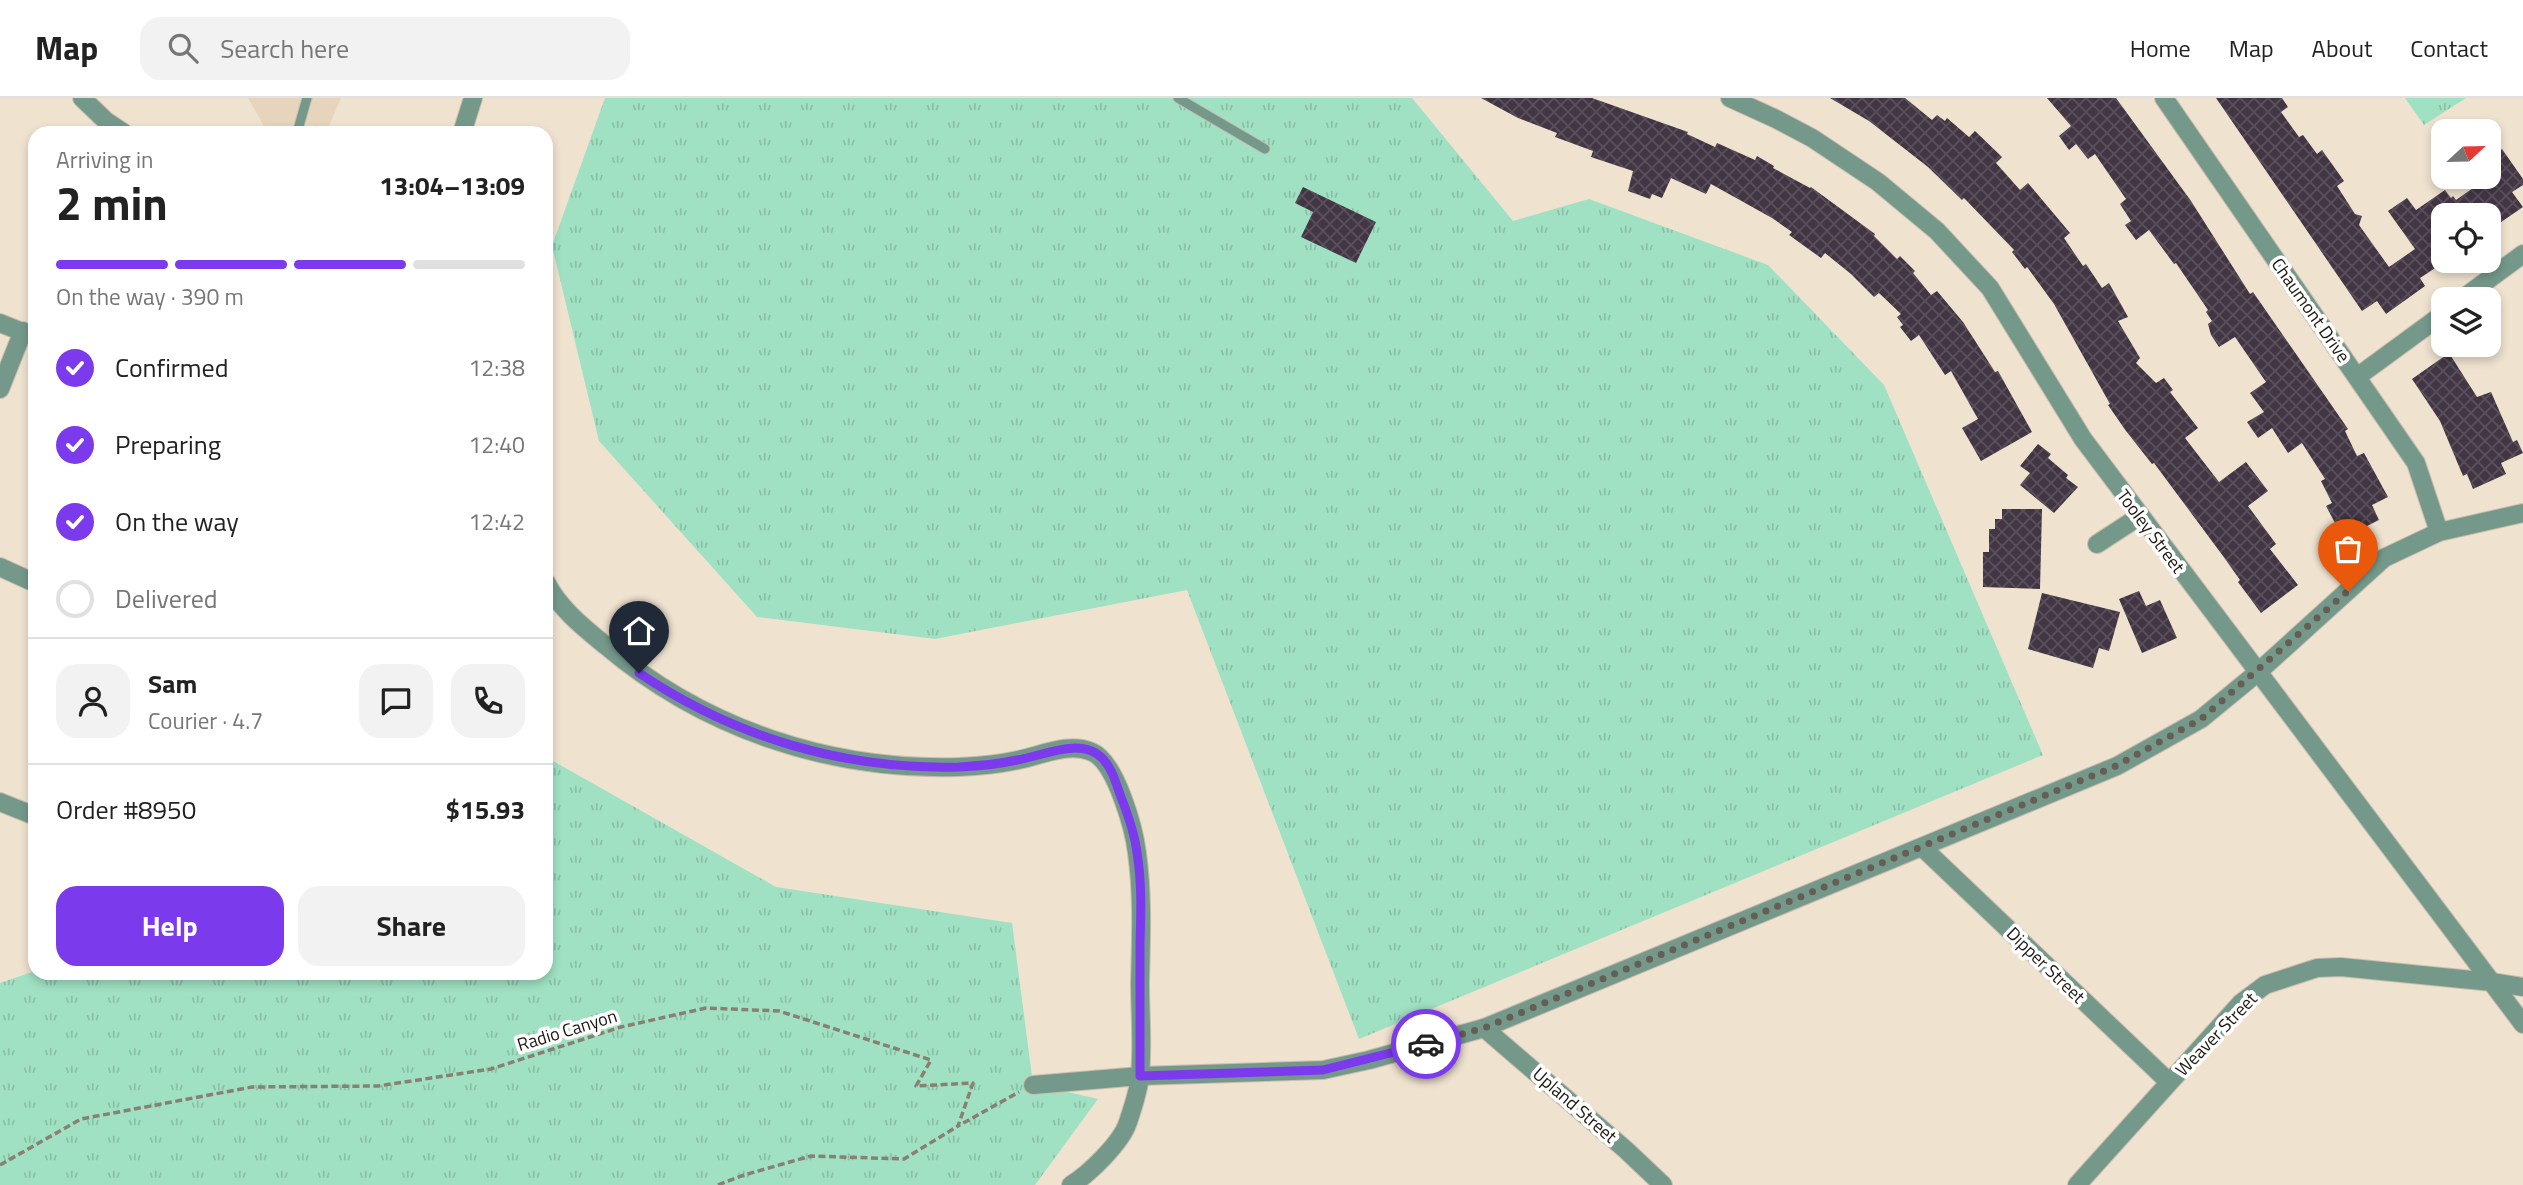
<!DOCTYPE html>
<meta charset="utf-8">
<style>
:root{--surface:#fff;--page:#f2f2f2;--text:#222;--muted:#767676;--line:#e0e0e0;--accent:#7c3aed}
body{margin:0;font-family:"Titillium Web",sans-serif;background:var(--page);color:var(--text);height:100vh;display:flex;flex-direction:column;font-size:26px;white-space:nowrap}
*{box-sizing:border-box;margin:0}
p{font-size:23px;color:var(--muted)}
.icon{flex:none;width:38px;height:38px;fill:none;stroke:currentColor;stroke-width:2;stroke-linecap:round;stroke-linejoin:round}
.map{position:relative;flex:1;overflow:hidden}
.side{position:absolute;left:28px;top:28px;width:525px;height:854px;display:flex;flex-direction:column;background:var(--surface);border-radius:21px;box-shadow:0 4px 10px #0003}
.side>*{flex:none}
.needle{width:46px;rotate:68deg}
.fabs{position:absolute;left:2431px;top:21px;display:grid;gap:14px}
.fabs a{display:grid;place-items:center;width:70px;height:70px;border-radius:14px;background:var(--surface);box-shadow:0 4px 10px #0003;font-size:35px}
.pin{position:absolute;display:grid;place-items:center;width:60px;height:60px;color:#fff;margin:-72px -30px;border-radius:50% 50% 50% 0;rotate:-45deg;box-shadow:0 0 7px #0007}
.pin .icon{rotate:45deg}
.courier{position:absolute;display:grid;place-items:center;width:70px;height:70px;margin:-35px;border:5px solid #7c3aed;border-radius:50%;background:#fff;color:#222;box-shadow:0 2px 9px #0007}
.overview em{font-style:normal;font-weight:700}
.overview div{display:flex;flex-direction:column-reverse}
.overview{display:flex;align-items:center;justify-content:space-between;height:119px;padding:0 28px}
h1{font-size:46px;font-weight:700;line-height:52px}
.bar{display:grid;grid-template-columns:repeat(4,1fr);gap:10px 7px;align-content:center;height:84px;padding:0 28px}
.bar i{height:9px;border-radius:5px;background:var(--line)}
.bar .selected{background:var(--accent)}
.bar p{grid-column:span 4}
.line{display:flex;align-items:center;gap:18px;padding:0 28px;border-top:2px solid var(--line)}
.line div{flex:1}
.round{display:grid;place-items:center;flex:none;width:74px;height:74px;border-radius:21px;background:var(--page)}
ol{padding:0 28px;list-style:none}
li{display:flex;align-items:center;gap:21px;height:77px}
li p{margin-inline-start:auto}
li .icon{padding:7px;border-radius:50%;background:var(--accent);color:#fff;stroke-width:4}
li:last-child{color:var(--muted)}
li i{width:38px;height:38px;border:4px solid var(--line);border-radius:50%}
.cta{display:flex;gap:14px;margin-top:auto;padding:14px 28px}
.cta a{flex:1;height:80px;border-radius:21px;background:var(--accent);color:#fff;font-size:28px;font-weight:700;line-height:80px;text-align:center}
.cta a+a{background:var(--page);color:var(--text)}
header{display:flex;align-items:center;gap:42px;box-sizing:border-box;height:98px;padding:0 35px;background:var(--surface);border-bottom:2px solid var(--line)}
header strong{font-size:33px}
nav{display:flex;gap:38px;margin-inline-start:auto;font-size:24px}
.search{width:490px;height:63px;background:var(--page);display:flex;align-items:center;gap:18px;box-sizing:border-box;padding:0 24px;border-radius:21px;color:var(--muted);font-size:26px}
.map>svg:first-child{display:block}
.built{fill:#e6d5bc}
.grass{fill:url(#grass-tufts)}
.building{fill:url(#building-cross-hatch)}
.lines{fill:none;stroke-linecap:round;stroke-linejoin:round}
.service-casing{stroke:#c9bdad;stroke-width:11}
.minor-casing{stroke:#c9bdad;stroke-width:20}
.tertiary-casing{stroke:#c9bdad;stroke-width:20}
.path{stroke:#888072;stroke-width:3.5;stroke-dasharray:7 3.5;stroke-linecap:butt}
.service{stroke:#74998b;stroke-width:9}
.minor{stroke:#74998b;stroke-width:18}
.tertiary{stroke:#74998b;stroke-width:18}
.done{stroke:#655e53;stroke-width:7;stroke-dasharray:0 12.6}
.route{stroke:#7c3aed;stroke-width:9}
.labels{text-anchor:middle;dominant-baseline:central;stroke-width:7;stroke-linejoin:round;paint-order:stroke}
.street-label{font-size:18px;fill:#1b1710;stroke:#fff}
</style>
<header>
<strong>Map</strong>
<div class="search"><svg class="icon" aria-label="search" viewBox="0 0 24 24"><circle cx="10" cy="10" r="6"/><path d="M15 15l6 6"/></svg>Search here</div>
<nav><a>Home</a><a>Map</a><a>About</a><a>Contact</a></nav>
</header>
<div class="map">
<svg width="2523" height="1087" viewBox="0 0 2523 1087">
<defs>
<pattern id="grass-tufts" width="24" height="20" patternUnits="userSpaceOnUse" patternTransform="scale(1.75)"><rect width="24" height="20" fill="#a0e1c3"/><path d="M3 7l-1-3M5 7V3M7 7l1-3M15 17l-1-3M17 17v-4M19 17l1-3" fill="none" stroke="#89c0a6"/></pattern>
<pattern id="building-cross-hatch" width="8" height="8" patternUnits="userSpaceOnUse" patternTransform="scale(1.75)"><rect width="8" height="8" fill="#423644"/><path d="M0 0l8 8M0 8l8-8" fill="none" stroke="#5a505b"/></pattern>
</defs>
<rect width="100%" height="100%" fill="#efe2cf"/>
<!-- built -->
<path class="built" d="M248,0H341L326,35H268Z"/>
<!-- grass -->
<g class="grass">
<path d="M605,0H1412L1513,123L1589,101L1768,167L1884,287L2043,657L1359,941L1187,492L935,541L757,519L599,343L552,148Z"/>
<path d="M2405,0H2466L2424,27Z"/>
<path d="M546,659L776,789L1012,825L1033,986L1098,1001L1035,1087H0V885L35,873L546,875Z"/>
</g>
<!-- building -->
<g class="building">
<path d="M1481,0H1592L1688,34L1687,36L1715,49L1717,45L1755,62L1757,58L1774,68L1773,70L1810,90L1811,89L1875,136L1874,138L1897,161L1900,158L1915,173L1913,175L1931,197L1937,193L1963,224L1995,274L1998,273L2032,334L1981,363L1962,330L1978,321L1951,273L1945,277L1919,237L1911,243L1900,229L1903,227L1897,219L1901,216L1879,195L1874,199L1851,176L1825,155L1821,160L1789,137L1792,134L1772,120L1711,86L1706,96L1671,80L1662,100L1652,96L1650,101L1628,93L1633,73L1591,59L1593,53L1555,39L1557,35L1518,20Z"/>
<path d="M1830,0H1905L1932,22L1937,17L1945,23L1947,20L1969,39L1975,33L2002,59L1996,65L2020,92L2028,85L2070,135L2064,140L2083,168L2086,166L2102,190L2109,185L2128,219L2118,223L2140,260L2136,265L2156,285L2164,280L2173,292L2170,294L2198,330L2185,340L2219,384L2246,364L2268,393L2248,408L2276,446L2270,451L2298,487L2261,515L2238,484L2240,482L2223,458L2154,365L2152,366L2126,333L2108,307L2110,306L2054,206L2027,169L2025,171L2012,154L2014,152L1964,100L1962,102L1928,69L1869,23Z"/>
<path d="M2047,0H2116L2191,103L2250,196L2253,194L2348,331L2345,333L2357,358L2364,355L2388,399L2372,407L2379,422L2343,440L2326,408L2332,405L2321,383L2325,381L2302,345L2288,355L2272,330L2258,340L2247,324L2264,314L2250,295L2266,284L2235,239L2219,249L2211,237L2208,226L2212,223L2206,214L2208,212L2176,165L2174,166L2149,132L2136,142L2125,127L2131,123L2120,106L2126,101L2095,56L2088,61L2076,46L2069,52L2059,38L2071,28Z"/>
<path d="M2216,0H2282L2288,9L2281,14L2299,39L2303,37L2317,56L2322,52L2344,83L2337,88L2355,116L2362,118L2359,127L2389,169L2415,151L2388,113L2407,100L2416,112L2445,92L2451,100L2453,98L2456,102L2480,85L2475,79H2488V59L2502,51L2523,81V87L2512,94L2523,109L2488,133V117H2443V165L2420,180L2425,188L2386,216L2377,203L2362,213Z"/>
<path d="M1303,89L1376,124L1356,165L1301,139L1313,114L1295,105Z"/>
<path d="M2449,255L2477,299L2491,294L2513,344L2517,342L2523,355L2501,365L2506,376L2473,391L2467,376L2463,378L2440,323L2412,281Z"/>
<path d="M2038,346L2051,356L2048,360L2068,377L2066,380L2078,389L2054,415L2020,387L2030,375L2020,368Z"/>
<path d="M2002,411H2042L2040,491L1983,489V454H1989V431H1995V421H2002Z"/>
<path d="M2139,493L2146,508L2160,502L2177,540L2142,555L2119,501Z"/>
<path d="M2042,495L2120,514L2109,553L2099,550L2093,570L2028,551Z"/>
</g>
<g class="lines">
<!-- service casing -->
<g class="service-casing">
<g id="service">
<path d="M1178,0L1265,51"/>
<path d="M297,35L307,0"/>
</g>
</g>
<!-- minor casing -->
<g class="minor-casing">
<g id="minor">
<path d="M1730,0L1776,21L1812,40L1878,84L1937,133L1990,190L2083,341L2523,926"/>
<path d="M2164,0L2416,365L2439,434"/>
<path d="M462,35L473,0"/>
<path d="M2462,201L2523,156"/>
<path d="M0,225L35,239"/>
<path d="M2357,279L2443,216"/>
<path d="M0,291L23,233"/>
<path d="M2097,446L2140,418"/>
<path d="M0,469L35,485"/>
<path d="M0,704L35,718"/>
<path d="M1923,750L2169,984"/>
<path d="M1484,930L1626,1052L1663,1087"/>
<path d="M1033,987L1140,978"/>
<path d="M2077,1087L2241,905L2265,887L2317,870L2341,869L2492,884L2523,889"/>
</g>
</g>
<!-- tertiary casing -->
<g class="tertiary-casing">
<g id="tertiary">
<path d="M82,0L106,23L124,35"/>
<path d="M546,484C559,510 583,529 605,547C704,631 830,673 959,669C979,668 1000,666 1018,662C1043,657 1068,644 1092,654C1116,664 1134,731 1137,755C1143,798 1141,842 1140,885C1140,915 1143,946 1140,977C1139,992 1133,1009 1128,1024C1122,1044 1089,1076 1071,1087"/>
<path d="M1140,978L1323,972L1369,962L1484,930L2117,668L2201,621L2257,575L2384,460L2439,434L2523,415"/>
</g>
</g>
<!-- path -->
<g class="path">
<path d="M0,1067L81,1021L252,989L378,988L491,971L621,929L706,910L779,913L931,962L916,988L973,985L958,1028L1019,994"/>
<path d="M718,1087L744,1077L811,1058L904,1061L958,1028"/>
</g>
<!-- service -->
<use href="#service" class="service"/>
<!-- minor -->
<use href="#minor" class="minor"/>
<!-- tertiary -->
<use href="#tertiary" class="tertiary"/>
</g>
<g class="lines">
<!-- done -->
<path class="done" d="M1426,946L1484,930L2116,668L2201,621L2348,493"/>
<!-- route -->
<path class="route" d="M639,575C734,639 844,672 959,669C978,668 999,666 1017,662C1043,658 1081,638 1103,661C1113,672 1116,686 1121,699C1128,717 1135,736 1137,755C1142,785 1141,815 1140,845C1140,889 1140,934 1140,978L1323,972L1426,946"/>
</g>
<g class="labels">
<!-- street labels -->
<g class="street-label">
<text transform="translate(2311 212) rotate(55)">Chaumont Drive</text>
<text transform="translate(2151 433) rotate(53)">Tooley Street</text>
<text transform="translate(2046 867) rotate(44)">Dipper Street</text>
<text transform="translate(567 932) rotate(-17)">Radio Canyon</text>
<text transform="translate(2216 936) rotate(-46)">Weaver Street</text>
<text transform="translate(1575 1007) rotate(41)">Upland Street</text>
</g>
</g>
</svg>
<div class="fabs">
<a><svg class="needle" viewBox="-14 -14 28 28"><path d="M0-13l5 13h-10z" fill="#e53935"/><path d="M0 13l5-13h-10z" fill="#767676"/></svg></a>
<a><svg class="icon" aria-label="locate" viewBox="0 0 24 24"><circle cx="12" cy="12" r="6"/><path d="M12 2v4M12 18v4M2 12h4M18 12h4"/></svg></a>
<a><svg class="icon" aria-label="layers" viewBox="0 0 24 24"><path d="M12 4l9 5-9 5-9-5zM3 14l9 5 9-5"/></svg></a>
</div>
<div class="pin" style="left:2348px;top:493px;background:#ea580c"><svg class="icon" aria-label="bag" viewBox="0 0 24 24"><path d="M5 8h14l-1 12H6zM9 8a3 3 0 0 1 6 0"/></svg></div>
<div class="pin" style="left:639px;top:575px;background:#1f2937"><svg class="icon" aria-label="home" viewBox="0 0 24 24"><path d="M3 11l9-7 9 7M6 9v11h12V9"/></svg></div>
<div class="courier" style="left:1426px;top:946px"><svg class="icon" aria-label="car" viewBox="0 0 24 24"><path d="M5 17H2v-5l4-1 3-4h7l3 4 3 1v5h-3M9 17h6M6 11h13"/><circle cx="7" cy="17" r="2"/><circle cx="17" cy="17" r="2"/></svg></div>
<section class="side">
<div class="overview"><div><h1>2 min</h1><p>Arriving in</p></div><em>13:04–13:09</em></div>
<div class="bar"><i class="selected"></i><i class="selected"></i><i class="selected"></i><i></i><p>On the way · 390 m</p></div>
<ol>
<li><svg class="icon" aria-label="check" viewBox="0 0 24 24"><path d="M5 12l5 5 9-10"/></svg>Confirmed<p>12:38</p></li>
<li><svg class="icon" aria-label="check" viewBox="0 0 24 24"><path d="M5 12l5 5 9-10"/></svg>Preparing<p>12:40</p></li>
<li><svg class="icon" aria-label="check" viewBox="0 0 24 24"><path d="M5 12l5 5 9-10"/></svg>On the way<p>12:42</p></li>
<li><i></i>Delivered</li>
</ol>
<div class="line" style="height:126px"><a class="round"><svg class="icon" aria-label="person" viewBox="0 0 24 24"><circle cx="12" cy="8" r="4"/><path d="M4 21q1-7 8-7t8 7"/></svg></a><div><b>Sam</b><p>Courier · 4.7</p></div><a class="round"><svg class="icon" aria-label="chat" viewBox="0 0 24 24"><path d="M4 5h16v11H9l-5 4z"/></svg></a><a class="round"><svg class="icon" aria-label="phone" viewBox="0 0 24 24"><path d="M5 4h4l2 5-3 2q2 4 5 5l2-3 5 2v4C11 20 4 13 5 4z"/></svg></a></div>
<div class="line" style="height:91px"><div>Order #8950</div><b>$15.93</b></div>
<div class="cta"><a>Help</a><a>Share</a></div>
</section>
</div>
